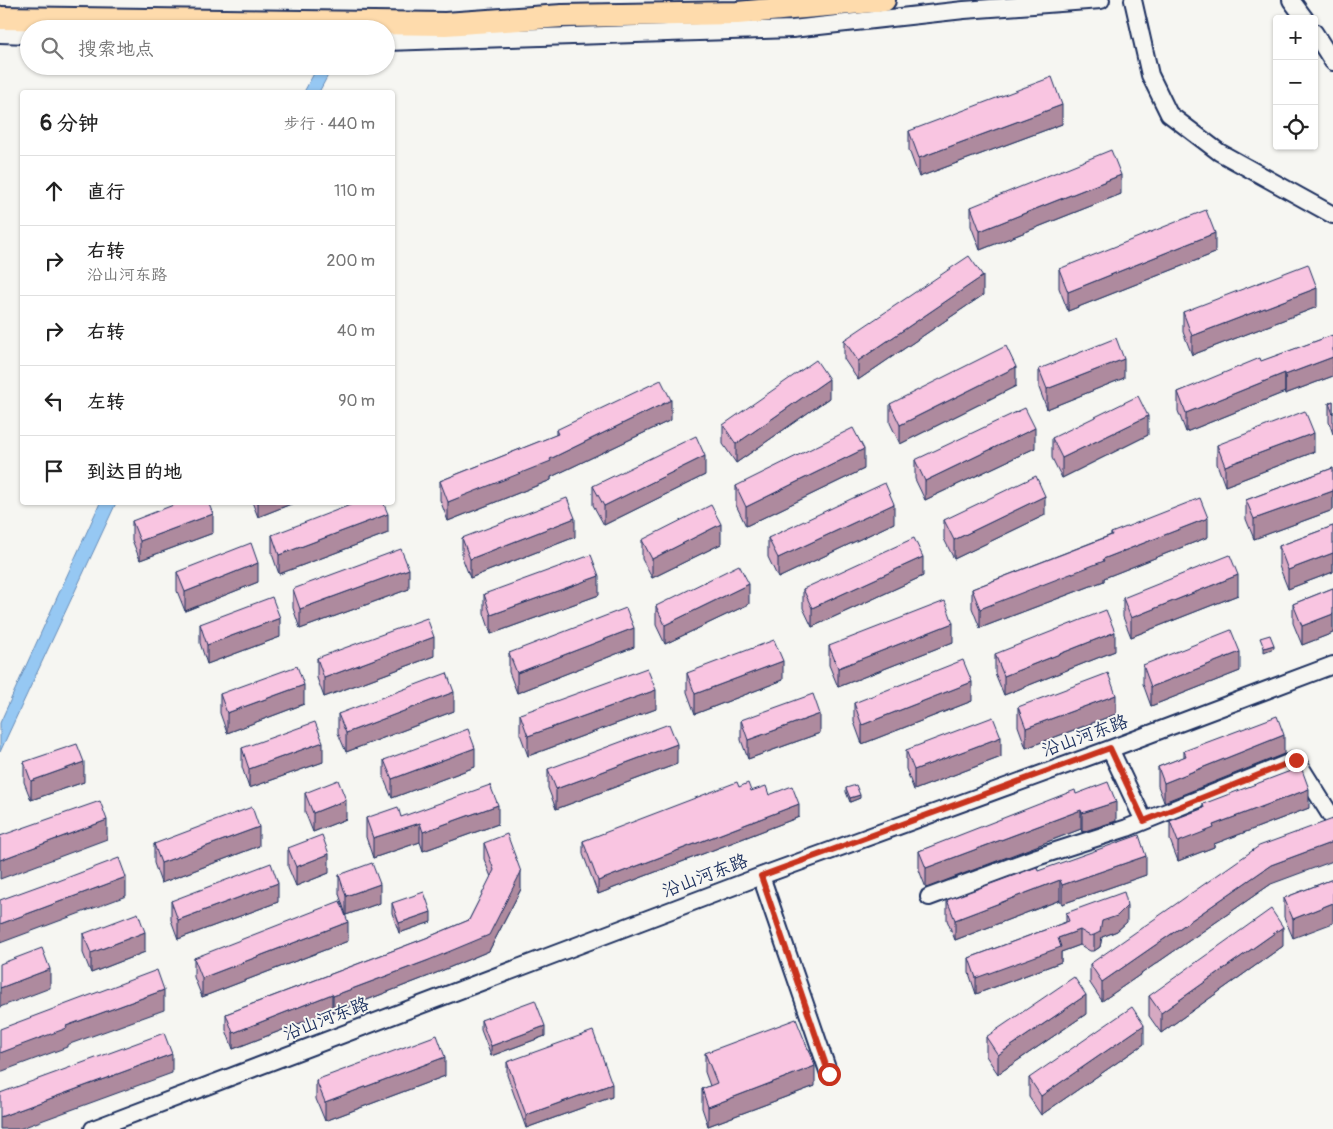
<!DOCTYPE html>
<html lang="zh">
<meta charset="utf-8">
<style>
:root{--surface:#fff;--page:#f6f6f6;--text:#222;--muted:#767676;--line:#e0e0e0}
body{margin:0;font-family:Pangolin,"LXGW WenKai TC",sans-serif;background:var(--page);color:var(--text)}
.controls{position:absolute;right:15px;top:15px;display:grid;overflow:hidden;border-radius:5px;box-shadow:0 1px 4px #0004}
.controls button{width:45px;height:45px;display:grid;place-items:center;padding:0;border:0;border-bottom:1px solid var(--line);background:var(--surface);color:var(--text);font:25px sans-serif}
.stop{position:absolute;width:15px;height:15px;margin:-11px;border:4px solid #c8321e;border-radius:50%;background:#fff}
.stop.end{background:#c8321e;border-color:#fff;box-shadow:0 1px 5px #0008}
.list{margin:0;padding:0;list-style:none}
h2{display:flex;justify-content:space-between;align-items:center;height:65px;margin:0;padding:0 20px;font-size:21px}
h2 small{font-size:16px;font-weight:400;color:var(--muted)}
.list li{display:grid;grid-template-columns:32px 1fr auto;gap:15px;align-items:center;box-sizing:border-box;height:70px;padding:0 20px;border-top:1px solid var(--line)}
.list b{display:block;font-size:19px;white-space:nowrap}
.list p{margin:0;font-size:16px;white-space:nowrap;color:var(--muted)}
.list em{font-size:16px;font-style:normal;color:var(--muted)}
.icon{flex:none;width:28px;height:28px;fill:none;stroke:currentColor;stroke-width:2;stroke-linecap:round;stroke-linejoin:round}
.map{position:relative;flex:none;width:1333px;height:1129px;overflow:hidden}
.search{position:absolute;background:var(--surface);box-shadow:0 1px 4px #0004;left:20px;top:20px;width:375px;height:55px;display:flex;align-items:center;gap:12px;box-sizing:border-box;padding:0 18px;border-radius:28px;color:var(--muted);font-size:19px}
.panel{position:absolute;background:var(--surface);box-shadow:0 1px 4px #0004;left:20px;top:90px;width:375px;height:415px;border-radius:5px}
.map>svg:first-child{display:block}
.water{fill:#96c8f3;stroke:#658bb7}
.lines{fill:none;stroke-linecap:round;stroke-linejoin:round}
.minor-casing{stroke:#1b2f5e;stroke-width:20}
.highway-casing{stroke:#1b2f5e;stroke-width:26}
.minor{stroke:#f6f6f2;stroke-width:16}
.highway{stroke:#fedbac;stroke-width:22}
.wall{fill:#d6a9c2;stroke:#1b2f5e}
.shaded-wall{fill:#ae8a9e;stroke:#1b2f5e}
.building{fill:#f9c5e1;stroke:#1b2f5e}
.route{stroke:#c8321e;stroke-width:6}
.labels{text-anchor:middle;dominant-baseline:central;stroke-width:4;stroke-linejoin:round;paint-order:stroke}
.street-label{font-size:18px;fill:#1b2f5e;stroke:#f6f6f2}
</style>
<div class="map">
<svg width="1333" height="1129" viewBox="0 0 1333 1129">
<rect width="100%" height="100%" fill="#f6f6f2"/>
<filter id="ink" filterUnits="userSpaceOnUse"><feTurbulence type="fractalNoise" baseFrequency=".02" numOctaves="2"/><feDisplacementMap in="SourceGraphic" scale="10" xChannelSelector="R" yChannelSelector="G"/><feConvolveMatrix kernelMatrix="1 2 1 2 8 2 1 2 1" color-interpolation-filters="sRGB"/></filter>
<g filter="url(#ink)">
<!-- water -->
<path class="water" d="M318,66H333L319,92H304Z
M100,503H116L0,752V723Z"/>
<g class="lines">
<defs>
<path id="minor" d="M1133,0L1150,75L1169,114L1219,152L1333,215
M1291,0L1305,19
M1314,32L1333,62
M0,34L29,35
M386,42L792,29L964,10L1101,0
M1110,749L1144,821
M761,876L829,1074
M929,897L1037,857L1127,828L1296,760L1333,819
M93,1129L761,876L1110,749L1333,665"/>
<path id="highway" d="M0,18L445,24L562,16L737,13L884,0"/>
</defs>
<!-- minor casing -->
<use href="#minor" class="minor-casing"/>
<!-- highway casing -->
<use href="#highway" class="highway-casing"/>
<!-- minor -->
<use href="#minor" class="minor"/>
<!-- highway -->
<use href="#highway" class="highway"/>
</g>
<!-- wall -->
<path class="wall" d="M1062,124L919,177L909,150V131Z
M1121,194L980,250L971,226V207Z
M1215,253L1068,311L1059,288V269Z
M983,295L858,380L844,359V340Z
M1317,307L1192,355L1183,332V312Z
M1333,335V376L1285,394V392L1186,432L1178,411V392Z
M1039,369L1124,378L1047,409L1039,388Z
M1016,386L900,444L890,423V404Z
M829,398L736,463L723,444V425Z
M1333,401V434L1329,422V403Z
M671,420L551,477V480L448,521L440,500V481L556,435V430Z
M1148,435L1062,478L1052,458V438Z
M1217,445L1314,452L1225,486L1217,464Z
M1035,448L925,500L915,479V460Z
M1333,468V510L1254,539L1246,519V500Z
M864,469L746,526L736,505V486Z
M705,475L604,525L593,505V486Z
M252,502H296L258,517Z
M1045,515L954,559L944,539V520Z
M132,521L213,533L140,560L132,540Z
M894,523L778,578L768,557V538Z
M1333,526V572L1288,589L1279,566V546Z
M388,533L279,574L272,554V535Z
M1111,533L1208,537L1104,578V581L980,628L972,608V589L1111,535Z
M575,537L470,578L462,557V538Z
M642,540L721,544L652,578L642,559Z
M177,572L258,582L185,611L177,591Z
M923,576L812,627L803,608V589Z
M1333,588V633L1302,645L1293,623V604Z
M293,589H409L300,629L293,608Z
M484,594L599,595L491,634L484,613Z
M1238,595L1131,637L1123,617V598Z
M749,604L665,644L656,625V606Z
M200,624L280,637L207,664L200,643Z
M953,642L838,687L829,665V646Z
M634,647L517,693L509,672V653Z
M1115,651L1004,695L995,673V654Z
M434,656L324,697L317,678V658Z
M1143,665L1240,671L1151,706L1143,684Z
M687,673L783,680L695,714L687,692Z
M220,694L304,704L227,733L220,713Z
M972,701L862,744L854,722V703Z
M1018,707L1116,714L1026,748L1018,726Z
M656,709L528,756L520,734V714Z
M454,711L346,752L338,733V714Z
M741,720L820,733L748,759L741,740Z
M242,748L323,762L249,788L242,767Z
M906,750L1001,757L914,790L906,769Z
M1184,751L1284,754L1164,802L1158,786V767L1184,757Z
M384,760L475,767L392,798L384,779Z
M24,762L84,782L31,800L24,782Z
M677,764L556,809L548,788V769Z
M739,787L751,791L769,795L799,817L598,894L583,854V841Z
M846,788L860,798L850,802L846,792Z
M305,793L346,819L313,832L305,812Z
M1076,794L1116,821L1082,832L1081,829L926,888L919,870V851Z
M1203,804L1309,808L1214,844V847L1178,861L1170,840V821L1203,808Z
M401,817L498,824L423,851L420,842L373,858L366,837V818Z
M484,843L521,889L489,951L429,976L333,1013L332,1011L233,1049L226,1030V1014L426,938L469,920L491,877L484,859Z
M154,844L259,846L161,883L154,863Z
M288,848L329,873L296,886L288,867Z
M1038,871L1146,875L1062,904L1060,900L955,940L947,920V900Z
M339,875L380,903L346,915L339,894Z
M1333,879L1293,938L1284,917V898Z
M1271,884L1102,1001L1090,983V964Z
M171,901L278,902L178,939L171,920Z
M392,903L431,922L399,933L392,913Z
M1066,913L1127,922L1117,931L1102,937L1100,947L1094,951H1090L1080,945L1061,952V962L976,994L969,973V958L1066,922Z
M83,934L145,952L91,973L83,953Z
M348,941L202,997L194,977V958Z
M1283,946L1161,1033L1149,1016V996Z
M1086,1014L998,1074L986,1056V1037Z
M481,1020L545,1036L491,1056L481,1030Z
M1144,1044L1041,1115L1029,1097V1078Z
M705,1053L815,1086L708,1126L702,1108V1089L710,1086L705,1072Z
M507,1062L612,1097L526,1128L507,1075Z
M445,1076L325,1121L316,1099V1080Z"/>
<!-- shaded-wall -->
<path class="shaded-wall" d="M1062,105V124L919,177V158Z
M1121,175V194L980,250V231Z
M1215,233V253L1068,311V292Z
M983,276V295L858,380V361Z
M1317,288V307L1192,355V336Z
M1333,357V376L1285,394V375Z
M1124,359V378L1047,409V389Z
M1016,367V386L900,444V425Z
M1285,373V392L1186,432V413Z
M829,379V398L736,463V444Z
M671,400V420L551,477V480L448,521V502L550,459Z
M1148,416V435L1062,478V458Z
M1035,428V448L925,500V481Z
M1314,433V452L1225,486V466Z
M864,449V469L746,526V507Z
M705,456V475L604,525V506Z
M1333,491V510L1254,539V519Z
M1045,496V515L954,559V540Z
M258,502H296L258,517Z
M894,504V523L778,578V558Z
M213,514V533L140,560V541Z
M388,514V533L279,574V555Z
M575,518V537L470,578V559Z
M1208,518V537L1104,578V581L980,628V609L1103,559Z
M721,524V544L652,578V559Z
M1333,553V572L1288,589V570Z
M923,557V576L812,627V608Z
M258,563V582L185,611V592Z
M409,569V589L300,629V609Z
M1238,575V595L1131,637V618Z
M599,576V595L491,634V615Z
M749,584V604L665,644V625Z
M1333,614V633L1302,645V626Z
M280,618V637L207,664V645Z
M953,623V642L838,687V668Z
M634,628V647L517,693V673Z
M1115,632V651L1004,695V676Z
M434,637V656L324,697V678Z
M1274,645V648L1264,652V648Z
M1240,652V671L1151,706V687Z
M783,661V680L695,714V694Z
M972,682V701L862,744V725Z
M304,685V704L227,733V713Z
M656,690V709L528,756V736Z
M454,692V711L346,752V733Z
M1116,695V714L1026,748V728Z
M820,714V733L748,759V740Z
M1284,735V754L1164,802V783Z
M1001,737V757L914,790V770Z
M323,742V762L249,788V769Z
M677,744V764L556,809V789Z
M475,748V767L392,798V779Z
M84,762V782L31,800V781Z
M1309,789V808L1214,844V847L1178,861V842L1213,825Z
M860,795V798L850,802V798Z
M346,800V819L313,832V813Z
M1116,802V821L1082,832V813Z
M799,804V817L598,894V881Z
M498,805V824L423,851V832Z
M1081,810V829L926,888V868Z
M107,820V839L0,879V860Z
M420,823V842L373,858V838Z
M259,827V846L161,883V863Z
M1333,842V861L1271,884L1102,1001V982L1271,865Z
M329,854V873L296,886V867Z
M1146,856V875L1062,904V885Z
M521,872V889L489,951L429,976L333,1013V996L429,960Z
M126,877V896L0,943V924Z
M1060,880V900L955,940V920Z
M278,883V902L178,939V920Z
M380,884V903L346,915V896Z
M1333,903V923L1293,938V919Z
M1127,906V922L1117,931L1102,937L1100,947L1094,951V935L1102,921Z
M431,912V922L399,933V923Z
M348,922V941L202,997V978Z
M1283,927V946L1161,1033V1013Z
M1080,930V945L1061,952V962L976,994V978L1058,938Z
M145,932V952L91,973V953Z
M50,969V988L0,1007V988Z
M164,990V1010L67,1045V1047L0,1072V1053L66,1026Z
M332,994V1011L233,1049V1033Z
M1086,995V1014L998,1074V1055Z
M1144,1025V1044L1041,1115V1096Z
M545,1026V1036L491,1056V1046Z
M172,1054V1073L19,1129H0V1117Z
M445,1057V1076L325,1121V1102Z
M815,1066V1086L708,1126V1107Z
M612,1084V1097L526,1128V1115Z"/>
<!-- building -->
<path class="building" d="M1052,77L1062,105L919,158L909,131Z
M1111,150L1121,175L980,231L971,207Z
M1206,210L1215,233L1068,292L1059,269Z
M969,256L983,276L858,361L844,340Z
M1308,264L1317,288L1192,336L1183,312Z
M1333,335V357L1285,375V373L1186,413L1178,392L1260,358L1261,361Z
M1116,338L1124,359L1047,389L1039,369Z
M1006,346L1016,367L900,425L890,404Z
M816,360L829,379L736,444L723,425Z
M661,380L671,400L550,459L551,461L448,502L440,481L558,434L556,430Z
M1138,396L1148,416L1062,458L1052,438Z
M1333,401V414L1329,403Z
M1025,408L1035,428L925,481L915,460Z
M1305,411L1314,433L1225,466L1217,445Z
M853,428L864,449L746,507L736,486Z
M696,436L705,456L604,506L593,486Z
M1333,468V491L1254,519L1246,500Z
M1036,476L1045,496L954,540L944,520Z
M885,483L894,504L778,558L768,538Z
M567,498L575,518L470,559L462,538Z
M1200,498L1208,518L1103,559L1104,561L980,609L972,589L1112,535L1111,533Z
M181,502H208L213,514L140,541L132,521Z
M358,502H383L388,514L279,555L272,535Z
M711,505L721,524L652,559L642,540Z
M1333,526V553L1288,570L1279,546Z
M914,538L923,557L812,608L803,589Z
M251,543L258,563L185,592L177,572Z
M401,549L409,569L300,609L293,589Z
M591,555L599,576L491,615L484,594Z
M1230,555L1238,575L1131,618L1123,598Z
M739,565L749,584L665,625L656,606Z
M1333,588V614L1302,626L1293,604Z
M272,597L280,618L207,645L200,624Z
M945,601L953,623L838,668L829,646Z
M626,608L634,628L517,673L509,653Z
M1106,610L1115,632L1004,676L995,654Z
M427,618L434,637L324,678L317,658Z
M1231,630L1240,652L1151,687L1143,665Z
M1270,635L1274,645L1264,648L1260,638Z
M774,640L783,661L695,694L687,673Z
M963,660L972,682L862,725L854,703Z
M297,666L304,685L227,713L220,694Z
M647,668L656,690L528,736L520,714Z
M447,673L454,692L346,733L338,714Z
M1108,673L1116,695L1026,728L1018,707Z
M813,694L820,714L748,740L741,720Z
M1277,716L1284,735L1164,783L1158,767L1186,756L1184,751Z
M993,717L1001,737L914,770L906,750Z
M315,722L323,742L249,769L242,748Z
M669,724L677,744L556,789L548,769Z
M468,729L475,748L392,779L384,760Z
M77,744L84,762L31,781L24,762Z
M1301,767L1309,789L1213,825L1214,828L1178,842L1170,821L1204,808L1203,804Z
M338,780L346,800L313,813L305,793Z
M737,782L739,787L748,783L751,791L766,786L769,795L792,786L799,804L598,881L583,841Z
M1108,782L1116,802L1082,813L1081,810L926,868L919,851L1075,790L1076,794Z
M490,785L498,805L423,832L420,823L373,838L366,818L398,807L401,817Z
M856,785L860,795L850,798L846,788Z
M100,801L107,820L0,860V836Z
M252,807L259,827L161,863L154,844Z
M1333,819V842L1271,865L1102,982L1090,964L1259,846Z
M507,834L521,872L489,935L429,960L333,996L332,994L233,1033L226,1014L426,938L469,920L494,870L484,843Z
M322,835L329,854L296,867L288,848Z
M1139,835L1146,856L1062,885L1060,880L955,920L947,900L1037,867L1038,871Z
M119,858L126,877L0,924V900L55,880L56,882Z
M271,863L278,883L178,920L171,901Z
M372,863L380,884L346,896L339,875Z
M1333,879V903L1293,919L1284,898Z
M424,892L431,912L399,923L392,903Z
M1124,892L1126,899L1127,906L1117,916L1102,921L1100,932L1094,935L1090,936L1080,930L1058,938L1061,947L976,978L969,958L1069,921L1066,913Z
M340,901L348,922L202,978L194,958Z
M1271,909L1283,927L1161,1013L1149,996Z
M138,913L145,932L91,953L83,934Z
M42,948L50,969L0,988V964Z
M157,970L164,990L66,1026L67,1028L0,1053V1029Z
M1074,977L1086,995L998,1055L986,1037Z
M535,1000L545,1026L491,1046L481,1020Z
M1132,1007L1144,1025L1041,1096L1029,1078Z
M796,1019L808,1049H809L815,1066L708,1107L702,1089L717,1083L705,1053Z
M593,1031L612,1084L526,1115L507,1062Z
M164,1033L172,1054L0,1117V1093Z
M437,1035L445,1057L325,1102L316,1080Z"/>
</g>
<g class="lines" filter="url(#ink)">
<!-- route -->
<path class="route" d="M829,1074L761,876L1110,748L1144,821L1296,760"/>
</g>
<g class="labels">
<!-- street labels -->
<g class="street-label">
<text transform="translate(1085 736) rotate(-20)">沿山河东路</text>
<text transform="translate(705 876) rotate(-21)">沿山河东路</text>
<text transform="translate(326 1019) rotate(-21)">沿山河东路</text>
</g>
</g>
</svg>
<div class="controls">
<button>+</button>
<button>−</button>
<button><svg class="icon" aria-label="locate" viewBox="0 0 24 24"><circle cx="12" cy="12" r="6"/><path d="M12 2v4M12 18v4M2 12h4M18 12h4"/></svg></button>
</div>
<div class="stop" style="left:829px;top:1074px"></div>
<div class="stop end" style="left:1296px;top:760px"></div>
<div class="search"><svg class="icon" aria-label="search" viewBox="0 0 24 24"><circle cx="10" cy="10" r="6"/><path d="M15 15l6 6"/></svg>搜索地点</div>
<section class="panel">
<h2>6 分钟<small>步行 · 440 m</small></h2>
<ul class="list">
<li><svg class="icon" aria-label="ahead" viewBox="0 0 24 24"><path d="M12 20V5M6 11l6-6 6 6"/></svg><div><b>直行</b></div><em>110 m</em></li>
<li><svg class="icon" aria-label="right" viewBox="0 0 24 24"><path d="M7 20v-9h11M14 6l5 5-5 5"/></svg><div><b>右转</b><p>沿山河东路</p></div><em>200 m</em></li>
<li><svg class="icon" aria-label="right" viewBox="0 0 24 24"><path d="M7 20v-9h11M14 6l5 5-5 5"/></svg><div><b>右转</b></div><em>40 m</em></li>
<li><svg class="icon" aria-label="left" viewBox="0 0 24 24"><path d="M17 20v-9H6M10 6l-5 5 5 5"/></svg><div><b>左转</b></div><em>90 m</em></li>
<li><svg class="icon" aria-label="arrive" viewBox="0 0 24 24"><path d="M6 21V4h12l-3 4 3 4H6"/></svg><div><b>到达目的地</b></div></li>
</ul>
</section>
</div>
